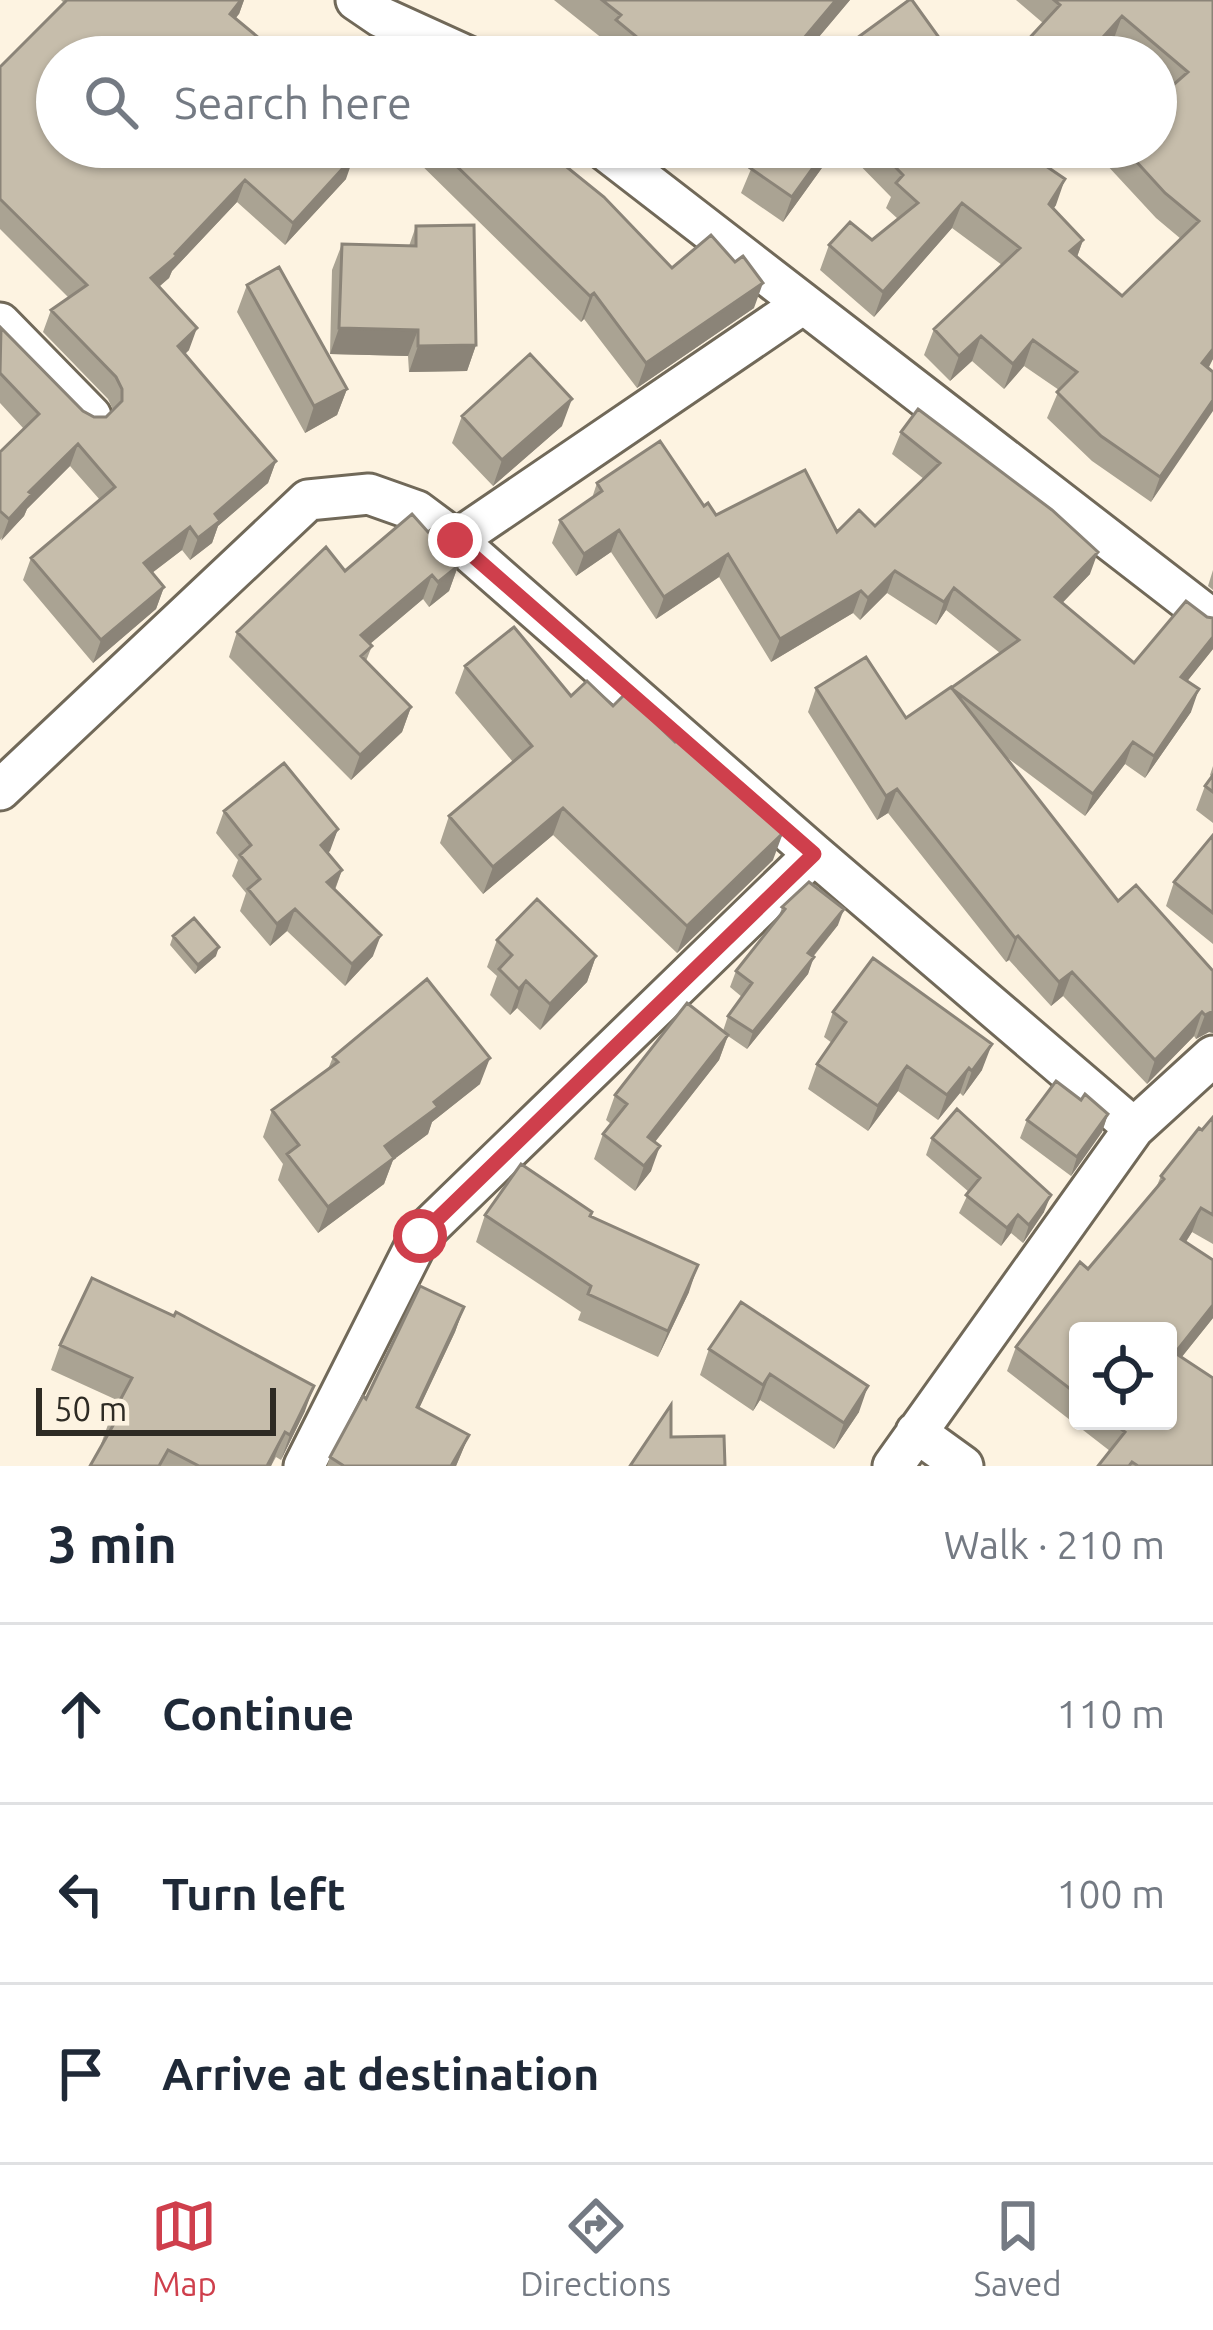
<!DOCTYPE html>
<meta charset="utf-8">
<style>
:root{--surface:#fff;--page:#f6f6f7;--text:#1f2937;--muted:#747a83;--line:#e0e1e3;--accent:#cf3f4c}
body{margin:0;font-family:Ubuntu,sans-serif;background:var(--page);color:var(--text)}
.controls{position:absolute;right:36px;bottom:36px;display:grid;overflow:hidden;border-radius:12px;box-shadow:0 3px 9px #0004}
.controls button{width:108px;height:108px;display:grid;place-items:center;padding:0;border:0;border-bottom:3px solid var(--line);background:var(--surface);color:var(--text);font:60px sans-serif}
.scale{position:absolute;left:36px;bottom:30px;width:240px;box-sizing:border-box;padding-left:12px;border:6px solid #2e2b24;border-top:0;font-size:33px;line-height:42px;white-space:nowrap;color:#2e2b24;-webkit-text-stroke:9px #fdf3e1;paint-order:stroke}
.stop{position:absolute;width:36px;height:36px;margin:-27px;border:9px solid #cf3f4c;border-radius:50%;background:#fff}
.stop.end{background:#cf3f4c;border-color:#fff;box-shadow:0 3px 12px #0008}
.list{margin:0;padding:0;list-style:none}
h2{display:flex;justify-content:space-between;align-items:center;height:156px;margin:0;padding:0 48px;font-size:51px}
h2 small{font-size:39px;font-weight:400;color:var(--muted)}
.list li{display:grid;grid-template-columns:78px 1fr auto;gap:36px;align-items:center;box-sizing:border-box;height:180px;padding:0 48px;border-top:3px solid var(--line)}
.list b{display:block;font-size:45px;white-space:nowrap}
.list em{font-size:39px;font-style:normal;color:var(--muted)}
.icon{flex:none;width:66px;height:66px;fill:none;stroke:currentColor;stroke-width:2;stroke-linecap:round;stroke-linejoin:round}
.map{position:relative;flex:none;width:1213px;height:1466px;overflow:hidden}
.search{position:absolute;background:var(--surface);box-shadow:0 3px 9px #0004;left:36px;right:36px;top:36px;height:132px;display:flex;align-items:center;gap:30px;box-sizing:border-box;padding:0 42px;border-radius:66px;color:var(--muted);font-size:45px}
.sheet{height:696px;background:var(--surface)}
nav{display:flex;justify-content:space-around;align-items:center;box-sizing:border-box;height:168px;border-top:3px solid var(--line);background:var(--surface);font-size:33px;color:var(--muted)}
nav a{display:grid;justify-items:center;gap:6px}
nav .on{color:var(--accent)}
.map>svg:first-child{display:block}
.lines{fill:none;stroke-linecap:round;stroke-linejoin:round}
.minor-casing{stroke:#716959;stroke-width:45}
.minor{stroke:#fff;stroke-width:39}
.wall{fill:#aaa393;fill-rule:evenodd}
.shaded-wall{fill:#8b8478}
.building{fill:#c6bdab;stroke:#8b8478;stroke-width:3}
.route{stroke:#cf3f4c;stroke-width:15}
</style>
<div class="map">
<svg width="1213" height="1466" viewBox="0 0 1213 1466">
<rect width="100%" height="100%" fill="#fdf3e1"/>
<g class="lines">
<defs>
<path id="minor" d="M356,0L381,17L469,57
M601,147L1213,620
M0,323L91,416
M456,540L803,304
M0,790L308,500L369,494L417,511L456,540L814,854L1134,1128
M916,1432L963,1466
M304,1466L420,1236L814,854
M893,1466L1134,1128L1213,1056"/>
</defs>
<!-- minor casing -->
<use href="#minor" class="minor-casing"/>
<!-- minor -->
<use href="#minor" class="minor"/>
</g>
<!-- wall -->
<path class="wall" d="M61,0H244L239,14L57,57L346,179L285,245L237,202L172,271L169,278L159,287L189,350L185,354L276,461L268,483L218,526L212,543L190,560L182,550L152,573L164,587L156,609L93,663L23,580L31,558L100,500L70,466L27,509L24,516L0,540V452L24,429L0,403V330L83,411L94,417H106L113,410L108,399L43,332L51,310L69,298L0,229V67L64,3Z
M554,0H850L802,57H615L606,49L608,43Z
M1016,0H1213V359L1210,362L1151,502L1092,461L1047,418L1059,390L1024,366L1004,389L972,361L950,381L924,355L934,329L1002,265L952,228L874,317L820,270L829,245L872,240L898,219L886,208L891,197L842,147H1019L1056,205L1053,209L1083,240L1077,257L1122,296L1181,239L1156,218L1105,163L1111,147H1156L1169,89L1156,77V57H1132L1113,41L1099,57H1019L1024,44L1043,23Z
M400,147H504L672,268L754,308L637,388L584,319L581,322L407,151Z
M733,147H837L783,222L741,193L754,162Z
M416,226L476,345L467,371L409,372L408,356L330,354L332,270L342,244L409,246Z
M247,285L347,389L337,415L305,433L237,312Z
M462,416L562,426L493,486L452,443Z
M901,432L1090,574L1062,603L1134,663L1213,649L1187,681L1191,712L1145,778L1125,764L1085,816L1005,756L1118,901L1213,971V1033L1209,1032L1196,1039L1194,1036L1147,1084L1063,996L1051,1006L1009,960L1006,962L888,813L877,820L808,712L816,688L906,718L1000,653L946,610L936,625L887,593L860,620L853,613L771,662L719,577L656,619L611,552L576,576L552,543L560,520L592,498L597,483L704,506L716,515L837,532L875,526L924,479L892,454Z
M428,532L458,566L449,591L429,607L423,599L370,644L372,646L366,661L411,707L402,732L351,780L229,657L237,632L345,571Z
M1213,570V590L1208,586Z
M465,666L571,696L773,860L677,953L553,835L483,894L440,843L449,816L513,762L455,693Z
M1213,766V823L1196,810L1205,786L1212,777L1210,775Z
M224,811L338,829L328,853L342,870L335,890L373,956L345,986L287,931L270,946L240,911L246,893L232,876L238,860L216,833Z
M1213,835V944L1166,906L1174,882Z
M782,907L838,925L813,957L808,974L747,1049L728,1036L719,1060L655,1142L651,1171L635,1191L594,1159L603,1134L611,1124L606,1120L615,1095L723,1031L728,1016L742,997L730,987L736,971L779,917Z
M173,936L216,956L195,974L170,945Z
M497,940L596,956L587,982L540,1030L517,1008L510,1015L490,995L497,976L487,967Z
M833,1012L982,1070L963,1096L960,1093L938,1120L898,1091L868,1131L808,1089L817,1064L832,1043L824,1037Z
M333,1057L480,1084L432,1122L428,1134L393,1160L384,1184L318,1233L278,1180L283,1164L263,1137L272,1110L328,1069Z
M1081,1100L1108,1114L1102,1132L1071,1176L1020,1138L1027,1120Z
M1213,1117V1244L1192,1232L1186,1242L1213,1260V1318L1181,1358L1213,1466H1098L1110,1451L1007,1371L1016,1347L1088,1269L1156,1188L1161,1176ZM1078,1331L1168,1421H1078Z
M932,1138L1044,1212L1023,1243L1011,1233L1001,1246L959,1213L969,1192L926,1155Z
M592,1212L591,1216L689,1292L658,1357L578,1320L581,1312L476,1242L485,1215Z
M464,1307L455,1332L419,1408L469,1435L456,1466H327L330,1457L366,1399Z
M60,1345L305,1411L281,1460L276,1457L271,1466H90L102,1445L101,1444L110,1419L119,1401L51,1370Z
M709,1349L859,1412L834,1449L760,1400L753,1411L700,1375Z"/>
<!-- shaded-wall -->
<path class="shaded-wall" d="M241,0H244L239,14L222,36L230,14Z
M836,0H850L802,57H788Z
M1122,16L1113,41L1099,57H1085Z
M828,147H837L783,222L792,197Z
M354,156L346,179L285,245L293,223Z
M1065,179L1056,205L1039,229L1049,204Z
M245,180L237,202L172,271L169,278L143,300L151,278Z
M962,203L952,228L874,317L883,292Z
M1083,240L1074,265L1070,251Z
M763,283L754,308L637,388L646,363Z
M594,293L584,319L581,322L590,296Z
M197,328L189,350L170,368L178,346Z
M339,328L418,330L408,356L330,354Z
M981,336L972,361L950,381L959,356Z
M1033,340L1024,366L1004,389L1013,364Z
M1213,343V359L1207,371L1202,363Z
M476,345L467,371L409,372L418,346Z
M347,389L337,415L305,433L314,406Z
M572,399L562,426L493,486L502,460Z
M1213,400V411L1151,502L1160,477Z
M78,444L70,466L27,509L24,516L1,541L9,519L29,492Z
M276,461L268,483L218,526L212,543L190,560L198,538L215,514Z
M190,527L182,550L136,585L144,563Z
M619,530L611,552L576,576L584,554Z
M456,550L448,574L458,566L449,591L429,607L449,556Z
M1098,552L1090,574L1047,619L1055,597Z
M728,554L719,577L656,619L664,597Z
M895,571L887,593L860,620L868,598Z
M432,575L423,599L352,659L361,635Z
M164,587L156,609L93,663L101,640Z
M954,588L946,610L936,625L944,602Z
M861,591L853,613L771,662L780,639Z
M1213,637V649L1173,699L1181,677Z
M1199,689L1191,712L1145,778L1154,756Z
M411,707L402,732L351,780L360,755Z
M1133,742L1125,764L1085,816L1093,794Z
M897,789L888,813L877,820L886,796Z
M563,808L553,835L483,894L493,867Z
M338,829L330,851L313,867L321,845Z
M783,833L773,860L677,953L687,926Z
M342,870L334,891L327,882Z
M295,909L287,931L270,946L277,924Z
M844,909L838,925L802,970L808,953Z
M381,935L373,956L345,986L352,964Z
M1018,936L1009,960L1006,962L1015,938Z
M219,947L216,956L195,974L198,965Z
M596,956L587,982L540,1030L550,1004Z
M814,957L808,974L747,1049L753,1032Z
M1072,972L1063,996L1051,1006L1059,982Z
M526,981L517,1008L510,1015L519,989Z
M1213,1011V1033L1209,1032L1196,1039L1205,1015Z
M1202,1012L1194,1036L1147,1084L1155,1060Z
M728,1035L719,1060L639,1162L648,1137Z
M992,1044L982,1070L963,1096L972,1071Z
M490,1058L480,1084L432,1122L428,1134L393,1160L384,1184L318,1233L328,1207L385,1146L434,1102Z
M907,1066L898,1091L868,1131L878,1106Z
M969,1068L960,1093L938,1120L947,1095Z
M1108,1114L1102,1132L1071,1176L1077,1157Z
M660,1146L651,1171L635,1191L644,1166Z
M1051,1195L1044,1212L1023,1243L1029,1225Z
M1201,1208L1192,1232L1172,1263L1181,1239Z
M1018,1215L1011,1233L1001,1246L1007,1228Z
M698,1265L689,1292L658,1357L668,1331Z
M1213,1305V1318L1168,1374L1175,1353Z
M464,1307L455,1332L408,1432L417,1407Z
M770,1374L760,1400L753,1411L763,1385Z
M314,1386L305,1411L281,1460L290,1435Z
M868,1386L859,1412L834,1449L844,1423Z
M285,1432L271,1466H267Z
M469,1435L456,1466H451Z"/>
<!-- building -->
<path class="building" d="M67,0H241L230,14L282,57H57V147H344L354,156L293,223L245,180L175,254L177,256L151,278L197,328L178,346L276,461L215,514L220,521L198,538L190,527L144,563L164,587L101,640L31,558L115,487L78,444L29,492L32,494L9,519L0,511V452L39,414L0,373L1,328L83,411L94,417H106L122,401V389L116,377L51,310L87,285L0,199V67Z
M602,0H836L788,57H661L616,20L621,15Z
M909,0H912L953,57H831Z
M1054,0H1213V349L1202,363L1213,372V400L1160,477L1101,436L1057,392L1077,372L1033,340L1013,364L981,336L959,356L934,329L1020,248L962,203L883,292L829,245L850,222L872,240L918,203L896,183L903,175L876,147H1018L1065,179L1049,204L1083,240L1070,251L1122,296L1199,221L1165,193L1123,147H1156V100L1188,72L1122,16L1085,57H1039L1024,44L1060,5Z
M418,48L432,57H412Z
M437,147H542L604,197L672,268L711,235L735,262L743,256L763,283L646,363L594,293L590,296Z
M765,147H828L792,197L750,168Z
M474,225L476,345L418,346V330L339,328L342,244L416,246V226Z
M279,267L347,389L314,406L247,285Z
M530,354L572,399L502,460L462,416Z
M918,409L1052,510L1098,552L1055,597L1134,663L1186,601L1207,617L1213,618V637L1181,677L1199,689L1154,756L1133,742L1093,794L951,688L1019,640L954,588L944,602L895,571L868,598L861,591L780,639L728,554L664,597L619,530L584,554L560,520L602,491L597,483L660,441L704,506L708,503L716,515L805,470L837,532L859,510L875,526L940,463L901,432Z
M412,514L428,532L436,526L456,550L449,556L458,566L438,582L432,575L361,635L372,646L361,656L411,707L360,755L237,632L326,547L345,571Z
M514,627L571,696L587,681L613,706L625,694L675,742L682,735L783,833L687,926L563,808L493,867L449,816L532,746L465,666Z
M866,657L906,718L951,687L1118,901L1136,885L1213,971V1011L1205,1015L1202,1012L1155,1060L1072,972L1059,982L1018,936L1015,938L897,789L886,796L816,688Z
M284,763L338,829L321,845L342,870L327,882L381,935L352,964L295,909L277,924L248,889L260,879L240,855L251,845L224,811Z
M1213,775V792L1205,786Z
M1213,835V913L1174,882Z
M809,882L844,909L808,953L814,957L753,1032L728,1016L752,983L736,971L785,909L782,907Z
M537,899L596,956L550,1004L526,981L519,989L499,969L512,955L497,940Z
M194,918L219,947L198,965L173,936Z
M873,958L992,1044L972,1071L969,1068L947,1095L907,1066L878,1106L817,1064L846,1022L833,1012Z
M427,979L490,1058L434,1102L438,1107L385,1146L394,1158L328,1207L287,1154L299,1145L272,1110L338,1062L333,1057Z
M687,1003L728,1035L648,1137L660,1146L644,1166L603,1134L627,1104L615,1095Z
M1056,1081L1081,1100L1085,1094L1108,1114L1077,1157L1027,1120Z
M957,1109L1051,1195L1029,1225L1018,1215L1007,1228L966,1195L980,1178L932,1138Z
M1213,1117V1215L1201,1208L1181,1239L1213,1260V1305L1175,1353L1213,1378V1466H1138L1132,1462L1129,1466H1098L1125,1432L1111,1421H1168V1331H1078V1395L1016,1347L1080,1262L1088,1269L1164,1179L1161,1176L1199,1128L1202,1130Z
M521,1164L592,1212L590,1216L698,1265L668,1331L588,1294L591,1286L485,1215Z
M92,1278L174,1316L176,1312L314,1386L290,1435L285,1432L267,1466H199L168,1450L159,1466H90L115,1422L110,1419L132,1378L60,1345Z
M420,1286L464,1307L417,1407L469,1435L451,1466H344L330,1457L363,1396L366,1399Z
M741,1302L868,1386L844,1423L770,1374L763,1385L709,1349Z
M671,1405V1437L724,1436L725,1466H630Z"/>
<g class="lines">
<!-- route -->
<path class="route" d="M420,1236L814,854L455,540"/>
</g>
</svg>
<div class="controls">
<button><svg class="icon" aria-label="locate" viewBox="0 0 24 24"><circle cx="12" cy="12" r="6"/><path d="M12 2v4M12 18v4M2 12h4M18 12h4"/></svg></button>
</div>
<div class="scale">50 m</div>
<div class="stop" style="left:420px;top:1236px"></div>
<div class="stop end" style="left:455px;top:540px"></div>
<div class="search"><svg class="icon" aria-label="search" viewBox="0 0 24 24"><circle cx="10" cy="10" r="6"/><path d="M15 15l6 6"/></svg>Search here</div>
</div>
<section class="sheet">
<h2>3 min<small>Walk · 210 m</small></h2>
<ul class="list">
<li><svg class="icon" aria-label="ahead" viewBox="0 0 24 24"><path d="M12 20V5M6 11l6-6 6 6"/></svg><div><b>Continue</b></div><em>110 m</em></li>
<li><svg class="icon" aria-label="left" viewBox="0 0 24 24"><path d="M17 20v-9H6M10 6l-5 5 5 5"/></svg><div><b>Turn left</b></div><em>100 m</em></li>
<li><svg class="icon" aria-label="arrive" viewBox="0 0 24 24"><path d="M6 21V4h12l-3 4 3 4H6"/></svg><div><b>Arrive at destination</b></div></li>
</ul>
</section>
<nav>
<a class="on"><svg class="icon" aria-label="map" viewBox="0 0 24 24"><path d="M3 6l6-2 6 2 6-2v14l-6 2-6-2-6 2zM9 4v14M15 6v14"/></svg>Map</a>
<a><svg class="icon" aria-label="directions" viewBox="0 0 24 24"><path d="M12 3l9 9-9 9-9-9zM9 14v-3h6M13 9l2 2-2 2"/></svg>Directions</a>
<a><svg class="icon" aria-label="saved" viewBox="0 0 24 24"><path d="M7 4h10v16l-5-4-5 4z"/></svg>Saved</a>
</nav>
